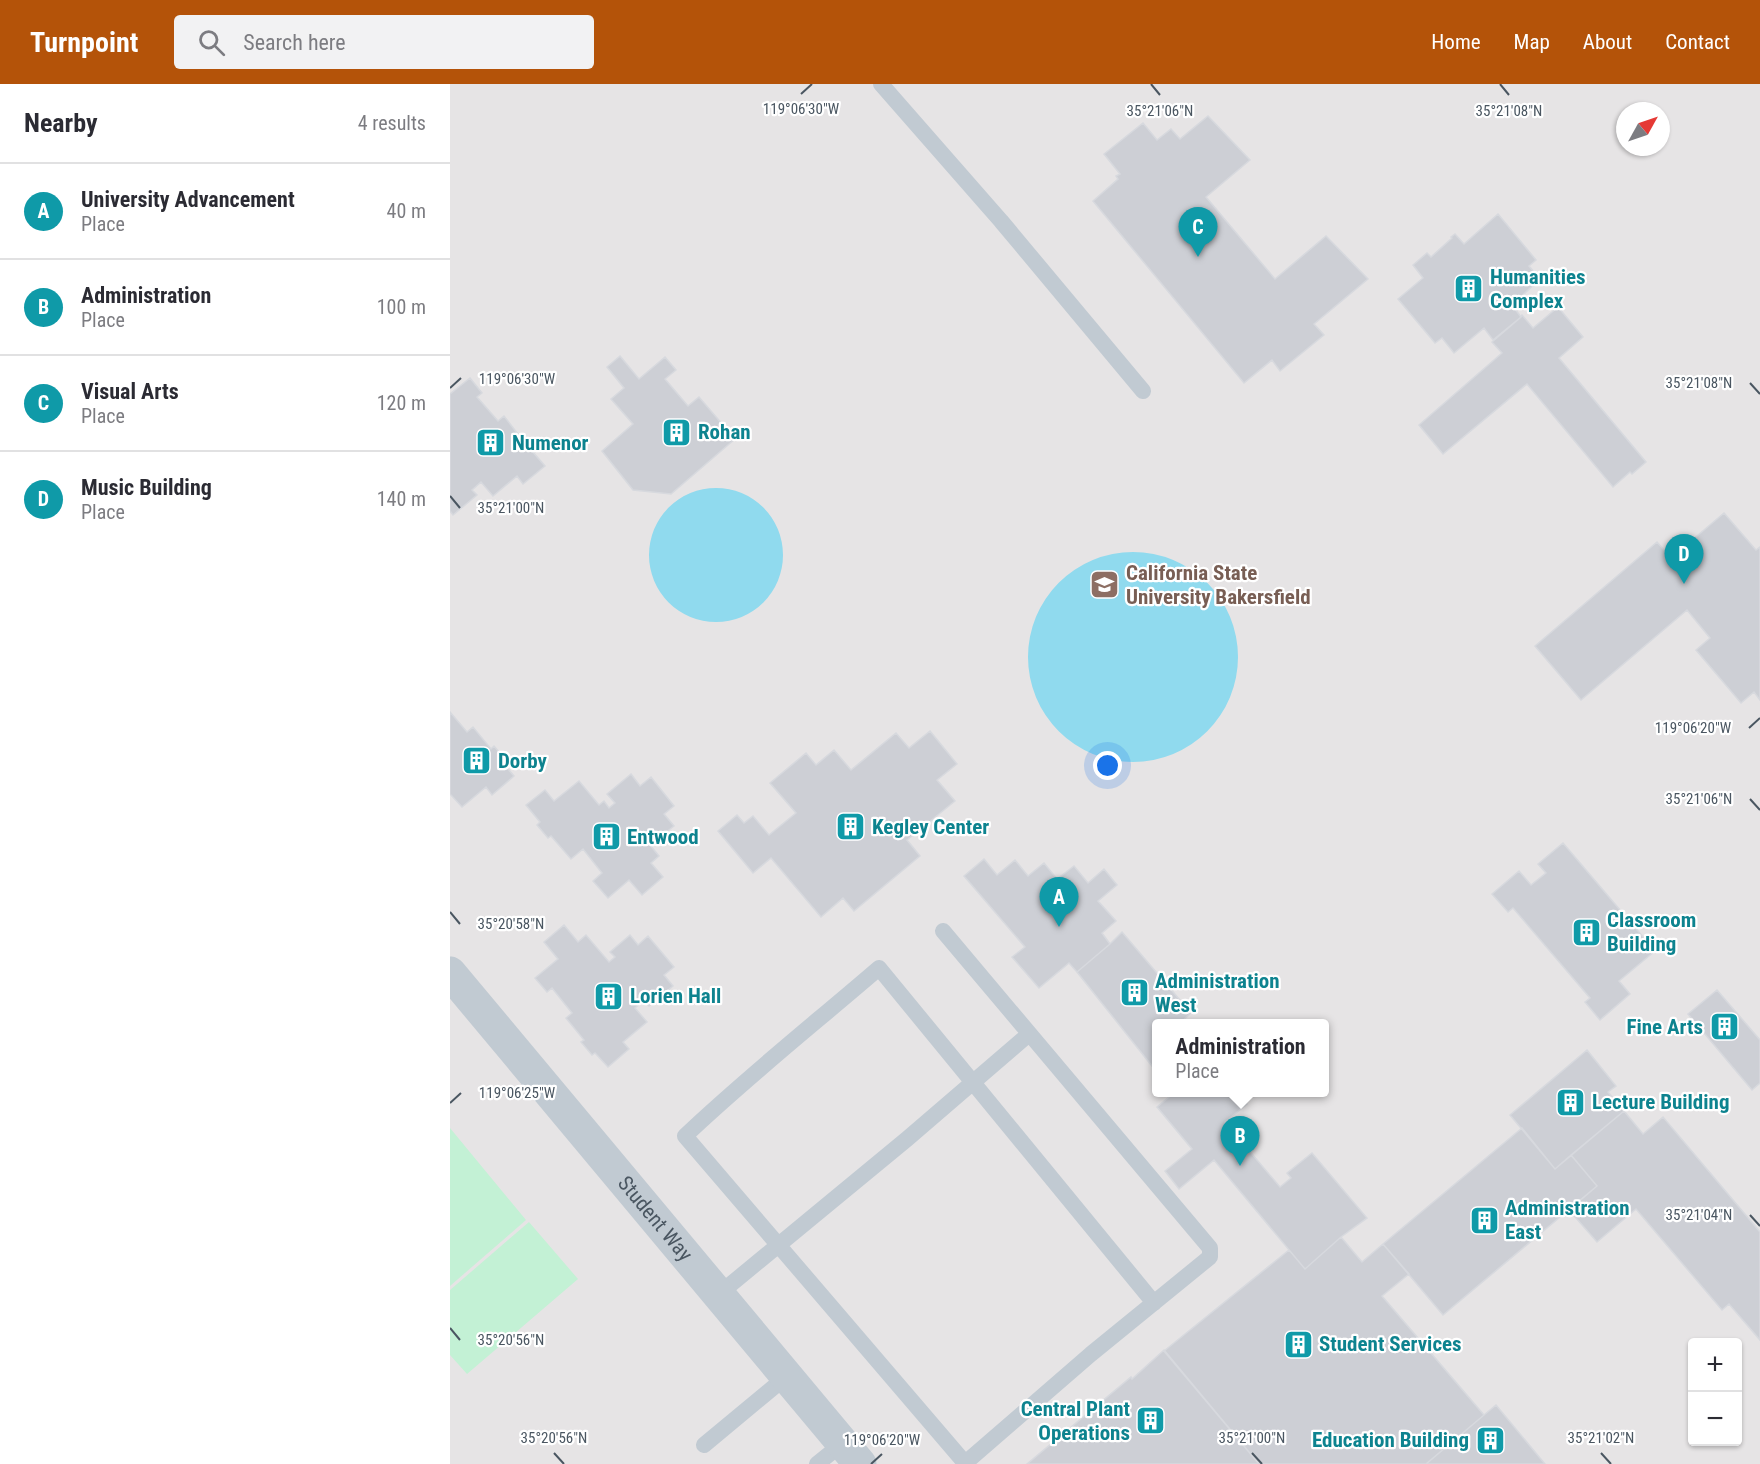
<!DOCTYPE html>
<meta charset="utf-8">
<style>
:root{--surface:#fff;--page:#f2f2f3;--text:#2b2b33;--muted:#7c7c81;--line:#e1e1e2;--accent:#b45309}
body{margin:0;font-family:"Roboto Condensed",sans-serif;background:var(--page);color:var(--text)}
.controls{position:absolute;right:18px;bottom:18px;display:grid;overflow:hidden;border-radius:6px;box-shadow:0 2px 4px #0004}
.controls button{width:54px;height:54px;display:grid;place-items:center;padding:0;border:0;border-bottom:2px solid var(--line);background:var(--surface);color:var(--text);font:30px sans-serif}
.compass{position:absolute;left:1166px;top:18px;width:54px;height:54px;border-radius:50%;background:var(--surface);box-shadow:0 2px 4px #0004;rotate:50deg}
.you{position:absolute;left:658px;top:682px;width:21px;height:21px;margin:-15px;border:4px solid #fff;border-radius:50%;background:#1a73e8;box-shadow:0 0 0 9px #1a73e833}
.badge{display:grid;place-items:center;width:39px;height:39px;border-radius:50%;background:var(--accent);color:#fff;font-size:20px;font-weight:700}
.pin{position:absolute;translate:-50% -50px;filter:drop-shadow(0 2px 3px #0008)}
.pin::after{content:'';position:absolute;top:32px;width:21px;height:18px;background:inherit;clip-path:polygon(0 0,100% 0,50% 100%)}
.popup{position:absolute;left:702px;top:935px;width:177px;height:78px;box-sizing:border-box;display:grid;place-content:center;border-radius:6px;background:var(--surface);filter:drop-shadow(0 2px 4px #0005);font-size:20px;white-space:nowrap;color:var(--muted)}
.popup b{font-size:22px;color:var(--text)}
.popup::after{content:'';position:absolute;left:50%;top:100%;margin-left:-12px;border:12px solid transparent;border-top-color:var(--surface)}
.list{margin:0;padding:0;list-style:none}
h2{display:flex;justify-content:space-between;align-items:center;height:78px;margin:0;padding:0 24px;font-size:26px}
h2 small{font-size:20px;font-weight:400;color:var(--muted)}
.list li{display:grid;grid-template-columns:39px 1fr auto;gap:18px;align-items:center;box-sizing:border-box;height:96px;padding:0 24px;border-top:2px solid var(--line)}
.list b{display:block;font-size:22px;white-space:nowrap}
.list p{margin:0;font-size:20px;white-space:nowrap;color:var(--muted)}
.list em{font-size:20px;font-style:normal;color:var(--muted)}
.icon{flex:none;width:33px;height:33px;fill:none;stroke:currentColor;stroke-width:2;stroke-linecap:round;stroke-linejoin:round}
.map{position:relative;flex:none;width:1310px;height:1380px;overflow:hidden}
header{display:flex;align-items:center;gap:36px;box-sizing:border-box;height:84px;padding:0 30px;background:var(--accent);color:#fff}
header strong{font-size:28px}
nav{display:flex;gap:33px;margin-inline-start:auto;font-size:21px}
.search{width:420px;height:54px;background:var(--page);display:flex;align-items:center;gap:15px;box-sizing:border-box;padding:0 21px;border-radius:6px;color:var(--muted);font-size:22px}
main{display:flex}
aside{flex:1;background:var(--surface)}
.map>svg:first-child{display:block}
.education{fill:#e6e4e5;fill-rule:evenodd}
.green{fill:#c3f1d5}
.water{fill:#90daee}
.building{fill:#cdcfd5;stroke:#d7d9de;stroke-width:1.5}
.lines{fill:none;stroke-linecap:round;stroke-linejoin:round}
.lane{stroke:#c1cad2;stroke-width:16}
.street{stroke:#c1cad2;stroke-width:33}
.ticks{fill:none;stroke:#4a5661;stroke-width:2}
.labels{text-anchor:middle;dominant-baseline:central;stroke-width:4.5;stroke-linejoin:round;paint-order:stroke}
.culture-label{font-size:21px;font-weight:bold;fill:#0d838f;stroke:#fff;text-anchor:start}
.education-label{font-size:21px;font-weight:bold;fill:#785e54;stroke:#fff;text-anchor:start}
.street-label{font-size:21px;fill:#4a5661;stroke:#fff}
.ticks-label{font-size:15px;text-anchor:middle;fill:#4a5661;stroke:#fff;stroke-width:4.5;stroke-linejoin:round;paint-order:stroke}
</style>
<header>
<strong>Turnpoint</strong>
<div class="search"><svg class="icon" aria-label="search" viewBox="0 0 24 24"><circle cx="10" cy="10" r="6"/><path d="M15 15l6 6"/></svg>Search here</div>
<nav><a>Home</a><a>Map</a><a>About</a><a>Contact</a></nav>
</header>
<main>
<aside>
<h2>Nearby<small>4 results</small></h2>
<ul class="list">
<li><span class="badge" style="background:#0f9aa8">A</span><div><b>University Advancement</b><p>Place</p></div><em>40 m</em></li>
<li><span class="badge" style="background:#0f9aa8">B</span><div><b>Administration</b><p>Place</p></div><em>100 m</em></li>
<li><span class="badge" style="background:#0f9aa8">C</span><div><b>Visual Arts</b><p>Place</p></div><em>120 m</em></li>
<li><span class="badge" style="background:#0f9aa8">D</span><div><b>Music Building</b><p>Place</p></div><em>140 m</em></li>
</ul>
</aside>
<div class="map">
<svg width="1310" height="1380" viewBox="0 0 1310 1380">
<rect width="100%" height="100%" fill="#f5f3f3"/>
<!-- education -->
<path class="education" d="M0,0H1310V1380H0ZM1175,27H1211V63H1175ZM706,940H874V1008H706ZM1242,1258H1288V1358H1242Z"/>
<!-- green -->
<path class="green" d="M0,1044L76,1136L0,1202Z
M79,1138L128,1195L17,1290L0,1271V1206Z"/>
<!-- water -->
<path class="water" d="M199 471a67 67 0 1 1 134 0a67 67 0 1 1-134 0Z
M578 573a105 105 0 1 1 210 0a105 105 0 1 1-210 0Z"/>
<!-- building -->
<path class="building" d="M758,32L800,76L756,113L825,195L876,152L918,195L864,240L874,251L830,287L822,276L794,299L643,117L668,95L666,92L670,90L654,70L693,39L707,56L721,45L730,55Z
M1048,130L1086,176L1079,182L1090,195L1062,221L1071,233L1043,256L1034,244L1004,269L992,254L985,259L948,215L973,194L963,181L977,169L981,173L1002,154L1001,153L1005,150L1014,160Z
M1108,223L1133,253L1109,274L1196,378L1182,390L1180,388L1163,403L1077,300L993,370L969,341L1052,269L1042,258L1071,233L1072,231L1083,244Z
M170,272L189,295L215,273L226,286L215,295L238,322L249,313L285,355L221,410L183,406L152,367L183,340L161,315L174,304L157,283Z
M20,294L32,309L27,313L48,337L54,332L71,354L74,351L86,364L82,367L95,382L73,400L67,392L43,412L31,398L22,406L27,411L3,431L0,427V310Z
M1274,429L1306,466L1310,463V616L1304,608L1291,619L1246,566L1260,554L1237,526L1131,616L1085,562L1207,458L1221,474Z
M0,628L17,648L23,643L41,665L44,662L55,675L52,678L64,692L42,711L36,703L12,723L0,710Z
M480,647L507,680L487,696L505,717L457,756L470,772L404,827L393,814L371,833L321,774L303,789L268,747L287,731L294,739L303,732L319,751L346,729L320,699L356,669L366,681L384,666L401,686L446,649L459,664Z
M181,690L190,702L201,693L224,722L214,730L224,742L200,761L209,772L201,779L213,793L192,811L179,796L158,814L143,797L152,789L133,765L121,775L101,752L98,754L87,741L90,738L76,721L95,706L104,717L129,697L149,721L154,717L159,724L165,719L157,710Z
M1113,759L1205,867L1169,897L1180,910L1150,936L1135,918L1140,914L1063,824L1058,828L1042,810L1069,787L1081,801L1096,789L1088,780Z
M534,775L547,791L565,776L578,792L594,779L607,795L624,782L638,799L654,785L667,801L648,817L666,837L652,849L660,860L627,888L619,879L589,904L562,873L575,863L514,792Z
M114,841L128,858L136,851L159,878L165,873L160,868L180,851L188,861L198,852L224,883L214,891L223,902L199,922L194,916L185,924L197,938L173,958L179,965L158,983L145,969L142,971L131,958L134,956L116,934L122,929L102,904L97,908L85,894L108,875L94,858Z
M672,848L741,929L729,940H706V987L627,888L660,860Z
M1267,906L1310,956V999L1302,1006L1238,930Z
M1137,966L1166,1002L1158,1008L1174,1027L1105,1085L1060,1031Z
M725,1008H788L797,1020L775,1038L830,1103L841,1094L837,1089L862,1069L917,1134L891,1153L855,1185L764,1076L729,1105L715,1087L742,1065L707,1023Z
M1174,1027L1193,1050L1213,1033L1310,1148V1256L1279,1220L1272,1226L1186,1125L1147,1158L1119,1126L1147,1102L1121,1071Z
M1072,1044L1105,1085L1121,1071L1147,1102L993,1231L933,1160Z
M891,1153L912,1178L933,1160L959,1190L932,1212L1034,1331L976,1380H809L714,1267L839,1166L855,1185Z
M714,1266L809,1380H577L681,1293L682,1295Z
M1046,1321L1095,1380H976L1034,1331Z"/>
<g class="lines">
<!-- lane -->
<path class="lane" d="M431,0L551,137L693,307
M493,847L760,1164V1173L641,1270L514,1380
M269,1210L457,1055L579,950
M254,1361L337,1292
M515,1379L235,1052C297,993 364,940 429,884L704,1219
M367,1380L393,1359"/>
<!-- street -->
<path class="street" id="s1" d="M0,889L410,1380"/>
</g>
<!-- ticks -->
<path class="ticks" d="M701,0L710,11M1050,0L1059,11M351,10L362,0M1300,299L1310,310M0,304L11,294M0,412L10,424M1299,644L1310,634M1300,715L1310,726M0,828L10,840M0,1019L11,1009M1300,1131L1310,1142M0,1244L10,1256M104,1369L114,1380M802,1369L812,1380M1151,1369L1161,1380M421,1380L432,1370"/>
<!-- icons -->
<defs>
<symbol id="building-square" viewBox="-11 -11 22 22"><rect x="-9" y="-9" width="18" height="18" rx="4" fill="#0f9aa8" stroke="#fff"/><path d="M-4-6H4V6H1V3H-1V6H-4ZM-2.5-4.3h1.7v1.8h-1.7ZM.8-4.3h1.7v1.8H.8ZM-2.5-1h1.7V.8h-1.7ZM.8-1h1.7V.8H.8Z" fill="#fff"/></symbol>
<symbol id="university-square" viewBox="-11 -11 22 22"><rect x="-9" y="-9" width="18" height="18" rx="4" fill="#8d6e63" stroke="#fff"/><path d="M0-5L7-2L0 1L-7-2ZM-4 1L0 2.5L4 1V4Q0 6-4 4Z" fill="#fff"/></symbol>
</defs>
<g fill-rule="evenodd">
<use href="#building-square" x="1002" y="188" width="33" height="33"/>
<use href="#building-square" x="210" y="332" width="33" height="33"/>
<use href="#building-square" x="24" y="342" width="33" height="33"/>
<use href="#university-square" x="638" y="484" width="33" height="33"/>
<use href="#building-square" x="10" y="660" width="33" height="33"/>
<use href="#building-square" x="384" y="726" width="33" height="33"/>
<use href="#building-square" x="140" y="736" width="33" height="33"/>
<use href="#building-square" x="1120" y="832" width="33" height="33"/>
<use href="#building-square" x="668" y="892" width="33" height="33"/>
<use href="#building-square" x="142" y="896" width="33" height="33"/>
<use href="#building-square" x="1258" y="926" width="33" height="33"/>
<use href="#building-square" x="1104" y="1002" width="33" height="33"/>
<use href="#building-square" x="1018" y="1120" width="33" height="33"/>
<use href="#building-square" x="832" y="1244" width="33" height="33"/>
<use href="#building-square" x="684" y="1320" width="33" height="33"/>
<use href="#building-square" x="1024" y="1340" width="33" height="33"/>
</g>
<g class="labels">
<!-- culture labels -->
<g class="culture-label">
<text x="1040" y="193">Humanities<tspan x="1040" dy="24">Complex</tspan></text>
<text x="248" y="348">Rohan</text>
<text x="62" y="359">Numenor</text>
<text x="48" y="677">Dorby</text>
<text x="422" y="743">Kegley Center</text>
<text x="177" y="753">Entwood</text>
<text x="1157" y="836">Classroom<tspan x="1157" dy="24">Building</tspan></text>
<text x="705" y="897">Administration<tspan x="705" dy="24">West</tspan></text>
<text x="180" y="912">Lorien Hall</text>
<text x="1253" y="943" text-anchor="end">Fine Arts</text>
<text x="1142" y="1018">Lecture Building</text>
<text x="1055" y="1124">Administration<tspan x="1055" dy="24">East</tspan></text>
<text x="869" y="1260">Student Services</text>
<text x="680" y="1325" text-anchor="end">Central Plant<tspan x="680" dy="24">Operations</tspan></text>
<text x="1019" y="1356" text-anchor="end">Education Building</text>
</g>
<!-- education labels -->
<g class="education-label">
<text x="676" y="489">California State<tspan x="676" dy="24">University Bakersfield</tspan></text>
</g>
<!-- street labels -->
<g class="street-label">
<text stroke="none"><textPath href="#s1" startOffset="320">Student Way</textPath></text>
</g>
</g>
<g class="ticks-label">
<text x="351" y="30">119°06'30"W</text>
<text x="710" y="32">35°21'06"N</text>
<text x="1059" y="32">35°21'08"N</text>
<text x="67" y="300">119°06'30"W</text>
<text x="1249" y="304">35°21'08"N</text>
<text x="61" y="429">35°21'00"N</text>
<text x="1243" y="649">119°06'20"W</text>
<text x="1249" y="720">35°21'06"N</text>
<text x="61" y="845">35°20'58"N</text>
<text x="67" y="1014">119°06'25"W</text>
<text x="1249" y="1136">35°21'04"N</text>
<text x="61" y="1261">35°20'56"N</text>
<text x="104" y="1359">35°20'56"N</text>
<text x="802" y="1359">35°21'00"N</text>
<text x="1151" y="1359">35°21'02"N</text>
<text x="432" y="1361">119°06'20"W</text>
</g>
</svg>
<div class="controls">
<button>+</button>
<button>−</button>
</div>
<svg class="compass" viewBox="-18 -18 36 36"><path d="M0-13l5 13h-10z" fill="#e53935"/><path d="M0 13l5-13h-10z" fill="#7c7c81"/></svg>
<div class="you"></div>
<div class="pin badge" style="left:609px;top:843px;background:#0f9aa8">A</div>
<div class="pin badge" style="left:790px;top:1082px;background:#0f9aa8">B</div>
<div class="popup"><b>Administration</b>Place</div>
<div class="pin badge" style="left:748px;top:173px;background:#0f9aa8">C</div>
<div class="pin badge" style="left:1234px;top:500px;background:#0f9aa8">D</div>
</div>
</main>
